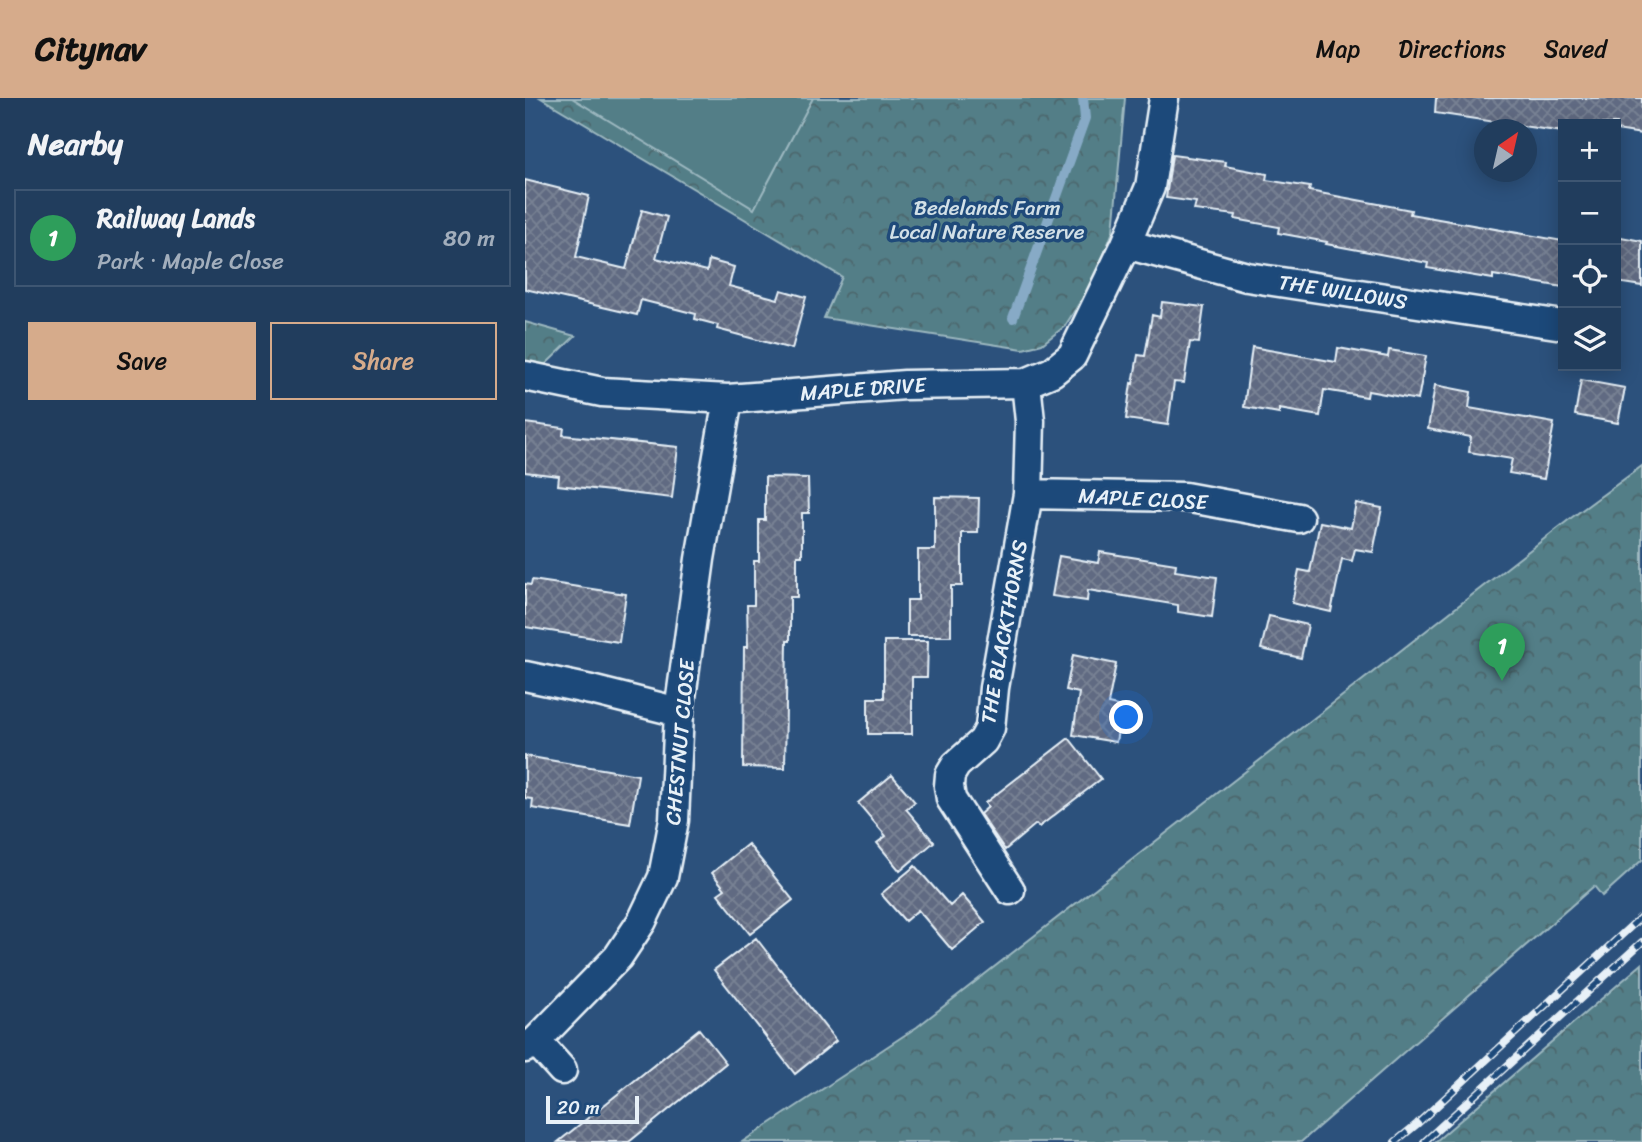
<!DOCTYPE html>
<meta charset="utf-8">
<style>
:root{--surface:#213d5d;--page:#2d4866;--text:#f1f3f6;--muted:#a2aebc;--line:#3e5672;--accent:#d6ab8b}
body{margin:0;font-family:Sriracha,sans-serif;background:var(--page);color:var(--text)}
.controls{position:absolute;right:21px;top:21px;display:grid;overflow:hidden;border-radius:0px;box-shadow:0 4px 18px #0003}
.controls button{width:63px;height:63px;display:grid;place-items:center;padding:0;border:0;border-bottom:2px solid var(--line);background:var(--surface);color:var(--text);font:35px sans-serif}
.compass{position:absolute;left:949px;top:21px;width:63px;height:63px;border-radius:50%;background:var(--surface);box-shadow:0 4px 18px #0003;rotate:34deg}
.scale{position:absolute;left:21px;bottom:18px;width:93px;box-sizing:border-box;padding-left:7px;border:4px solid #e8f1f8;border-top:0;font-size:19px;line-height:24px;white-space:nowrap;color:#e8f1f8;-webkit-text-stroke:5px #1f4a7a;paint-order:stroke}
.you{position:absolute;left:602px;top:620px;width:24px;height:24px;margin:-18px;border:5px solid #fff;border-radius:50%;background:#1a73e8;box-shadow:0 0 0 10px #1a73e833}
.badge{display:grid;place-items:center;width:46px;height:46px;border-radius:50%;background:var(--accent);color:#fff;font-size:23px;font-weight:700}
.pin{position:absolute;translate:-50% -58px;filter:drop-shadow(0 2px 4px #0008)}
.pin::after{content:'';position:absolute;top:37px;width:24px;height:21px;background:inherit;clip-path:polygon(0 0,100% 0,50% 100%)}
.list{margin:0;padding:0;list-style:none}
h2{display:flex;justify-content:space-between;align-items:center;height:91px;margin:0;padding:0 28px;font-size:30px}
h2 small{font-size:23px;font-weight:400;color:var(--muted)}
.list li{display:grid;grid-template-columns:46px 1fr auto;gap:21px;align-items:center;box-sizing:border-box;height:98px;margin:0 14px 14px;padding:0 14px;border:2px solid var(--line);border-radius:0px}
.list b{display:block;font-size:26px;white-space:nowrap}
.list p{margin:0;font-size:23px;white-space:nowrap;color:var(--muted)}
.list em{font-size:23px;font-style:normal;color:var(--muted)}
.actions{display:flex;gap:14px;padding:21px 28px}
.actions a{flex:1;padding:16px 0;border:2px solid var(--accent);border-radius:0px;text-align:center;font-size:24px;color:var(--accent)}
.actions .main{background:var(--accent);color:#111}
.icon{flex:none;width:38px;height:38px;fill:none;stroke:currentColor;stroke-width:2;stroke-linecap:round;stroke-linejoin:round}
.map{position:relative;flex:none;width:1117px;height:1044px;overflow:hidden}
header{display:flex;align-items:center;gap:42px;box-sizing:border-box;height:98px;padding:0 35px;background:var(--accent);color:#111}
header strong{font-size:33px}
nav{display:flex;gap:38px;margin-inline-start:auto;font-size:24px}
main{display:flex}
aside{flex:1;background:var(--surface)}
.map>svg:first-child{display:block}
.forest{fill:url(#forest-crowns);stroke:#9db8c0;stroke-width:2}
.pitch{fill:#527e87;stroke:#9db8c0;stroke-width:2}
.lines{fill:none;stroke-linecap:round;stroke-linejoin:round}
.stream{stroke:#87aac6;stroke-width:10}
.building{fill:url(#building-cross-hatch);stroke:#e8f1f8;stroke-width:2}
.street-casing{stroke:#e8f1f8;stroke-width:33}
.street{stroke:#1f4a7a;stroke-width:28}
.rail-casing{stroke:#e8f1f8;stroke-width:8}
.rail{stroke:#1f4a7a;stroke-width:5;stroke-dasharray:16;stroke-linecap:butt}
.labels{text-anchor:middle;dominant-baseline:central;stroke-width:7;stroke-linejoin:round;paint-order:stroke}
.park-label{font-size:21px;fill:#d2e0e7;stroke:#1f4a7a}
.street-label{font-size:21px;fill:#e8f1f8;stroke:#1f4a7a}
</style>
<header>
<strong>Citynav</strong>
<nav><a>Map</a><a>Directions</a><a>Saved</a></nav>
</header>
<main>
<aside>
<h2>Nearby<small></small></h2>
<ul class="list">
<li><span class="badge" style="background:#2e9e5b">1</span><div><b>Railway Lands</b><p>Park · Maple Close</p></div><em>80 m</em></li>
</ul>
<div class="actions"><a class="main">Save</a><a>Share</a></div>
</aside>
<div class="map">
<svg width="1117" height="1044" viewBox="0 0 1117 1044">
<defs>
<pattern id="forest-crowns" width="20" height="18" patternUnits="userSpaceOnUse" patternTransform="scale(1.75)"><rect width="20" height="18" fill="#527e87"/><path d="M2 6a3 3 0 1 1 6 0M12 15a3 3 0 1 1 6 0" fill="none" stroke="#4d666c"/></pattern>
<pattern id="building-cross-hatch" width="8" height="8" patternUnits="userSpaceOnUse" patternTransform="scale(1.75)"><rect width="8" height="8" fill="#616b82"/><path d="M0 0l8 8M0 8l8-8" fill="none" stroke="#788194"/></pattern>
</defs>
<rect width="100%" height="100%" fill="#2c517c"/>
<filter id="ink" filterUnits="userSpaceOnUse"><feTurbulence type="fractalNoise" baseFrequency=".0143" numOctaves="2"/><feDisplacementMap in="SourceGraphic" scale="14" xChannelSelector="R" yChannelSelector="G"/><feConvolveMatrix kernelMatrix="1 2 1 2 8 2 1 2 1" color-interpolation-filters="sRGB"/></filter>
<g filter="url(#ink)">
<!-- forest -->
<path class="forest" d="M16,0H600L588,133L570,180L540,228L517,246L498,251L299,220L317,179Z
M0,224L50,238L21,266L4,267L0,265Z
M1117,368V762L1077,798L1069,788L776,1044H217L392,929L1046,420Z
M1117,866V1044H910Z"/>
<!-- pitch -->
<path class="pitch" d="M47,0H288L229,111Z"/>
<g class="lines">
<!-- stream -->
<path class="stream" d="M488,220L560,20L558,0"/>
</g>
<!-- building -->
<path class="building" d="M911,0H1117V36L1091,32L1092,26H1038V34L910,15Z
M647,57L701,64L700,68L742,76L741,82L785,89L784,93L886,112L885,116L1038,143V189L968,177V181L902,170L903,165L801,146L802,144L753,135L754,129L710,121L711,117L669,112L671,104L641,100Z
M0,82L64,98L51,159L101,171L117,112L142,119L131,160L182,173L184,162L209,169L204,188L253,201L256,192L281,199L267,251L192,231L193,227L170,221L171,216L116,202L112,217L0,191Z
M1096,139L1117,143V188L1091,184V167Z
M637,204L679,209L674,245L665,244L659,285L649,284L643,327L601,321L606,285L608,286L613,257L620,258L627,217L635,219Z
M727,249L811,264L813,250L863,259L864,252L901,258L893,302L843,293L842,299L799,292L795,318L754,311V315L719,309Z
M1056,282L1100,290L1093,325L1050,317Z
M910,287L946,294L944,310L1029,325L1019,381L984,375L987,361L944,354L946,339L903,331Z
M0,325L39,330L38,337L153,349L147,400L33,387L34,378L0,374Z
M240,379L283,380L284,415H277V458H272V499H265V543H262L260,670L218,669L219,549H223L222,507H229V463H234V422H240Z
M410,399L454,400L453,435H437V488H426V538H382V502H393V452H410Z
M831,405L857,410L848,454L830,451L827,463L817,461L806,514L767,505L774,472L785,474L795,424L826,430Z
M575,454L651,466L650,473L692,479L687,519L653,514V507L563,492L562,503L527,498L534,458L573,465Z
M7,482L101,496L94,544L0,529V486L6,487Z
M744,518L783,527L776,560L736,551Z
M359,543H403L402,579H387V636H343V600H359Z
M548,557L591,566L583,606L597,609L591,644L548,637L554,595L541,592Z
M544,640L576,681L514,729L511,726L480,752L455,716L463,709L460,705Z
M0,658L113,677L105,726L7,710L8,701L0,700Z
M367,677L390,704L381,711L409,744L375,773L352,745L361,738L333,705Z
M223,746L268,802L225,836L193,796L200,791L187,775Z
M390,768L425,808L437,797L460,824L427,852L393,812L380,823L356,796Z
M231,840L311,943L270,976L189,872Z
M174,931L201,965L104,1044H33Z"/>
<g class="lines">
<defs>
<path id="street" d="M601,146L722,179L1038,227
M0,278L77,294L203,301L380,287L501,285L527,274L547,258L601,146L625,89L639,0
M503,396L660,399L774,420
M0,578L66,592L154,614
M485,792L426,701L424,688L425,677L431,667L458,643L465,630L469,590L503,396L505,323L501,285
M11,943L37,972
M0,950L11,943L93,859L117,823L138,779L149,722L154,614L175,461L203,301"/>
</defs>
<!-- street casing -->
<use href="#street" class="street-casing"/>
<!-- street -->
<use href="#street" class="street"/>
<defs>
<path id="rail" d="M870,1044L892,1026L1117,818
M899,1044L1117,844"/>
</defs>
<!-- rail casing -->
<use href="#rail" class="rail-casing"/>
<!-- rail -->
<use href="#rail" class="rail"/>
</g>
</g>
<g class="labels">
<!-- park labels -->
<g class="park-label">
<text x="462" y="110">Bedelands Farm<tspan x="462" dy="24">Local Nature Reserve</tspan></text>
</g>
<!-- street labels -->
<g class="street-label">
<text transform="translate(818 194) rotate(9)">THE WILLOWS</text>
<text transform="translate(338 291) rotate(-4)">MAPLE DRIVE</text>
<text transform="translate(618 401) rotate(3)">MAPLE CLOSE</text>
<text transform="translate(479 534) rotate(-80)">THE BLACKTHORNS</text>
<text transform="translate(155 644) rotate(-85)">CHESTNUT CLOSE</text>
</g>
</g>
</svg>
<div class="controls">
<button>+</button>
<button>−</button>
<button><svg class="icon" aria-label="locate" viewBox="0 0 24 24"><circle cx="12" cy="12" r="6"/><path d="M12 2v4M12 18v4M2 12h4M18 12h4"/></svg></button>
<button><svg class="icon" aria-label="layers" viewBox="0 0 24 24"><path d="M12 4l9 5-9 5-9-5zM3 14l9 5 9-5"/></svg></button>
</div>
<svg class="compass" viewBox="-18 -18 36 36"><path d="M0-13l5 13h-10z" fill="#e53935"/><path d="M0 13l5-13h-10z" fill="#a2aebc"/></svg>
<div class="scale">20 m</div>
<div class="you"></div>
<div class="pin badge" style="left:977px;top:583px;background:#2e9e5b">1</div>
</div>
</main>
